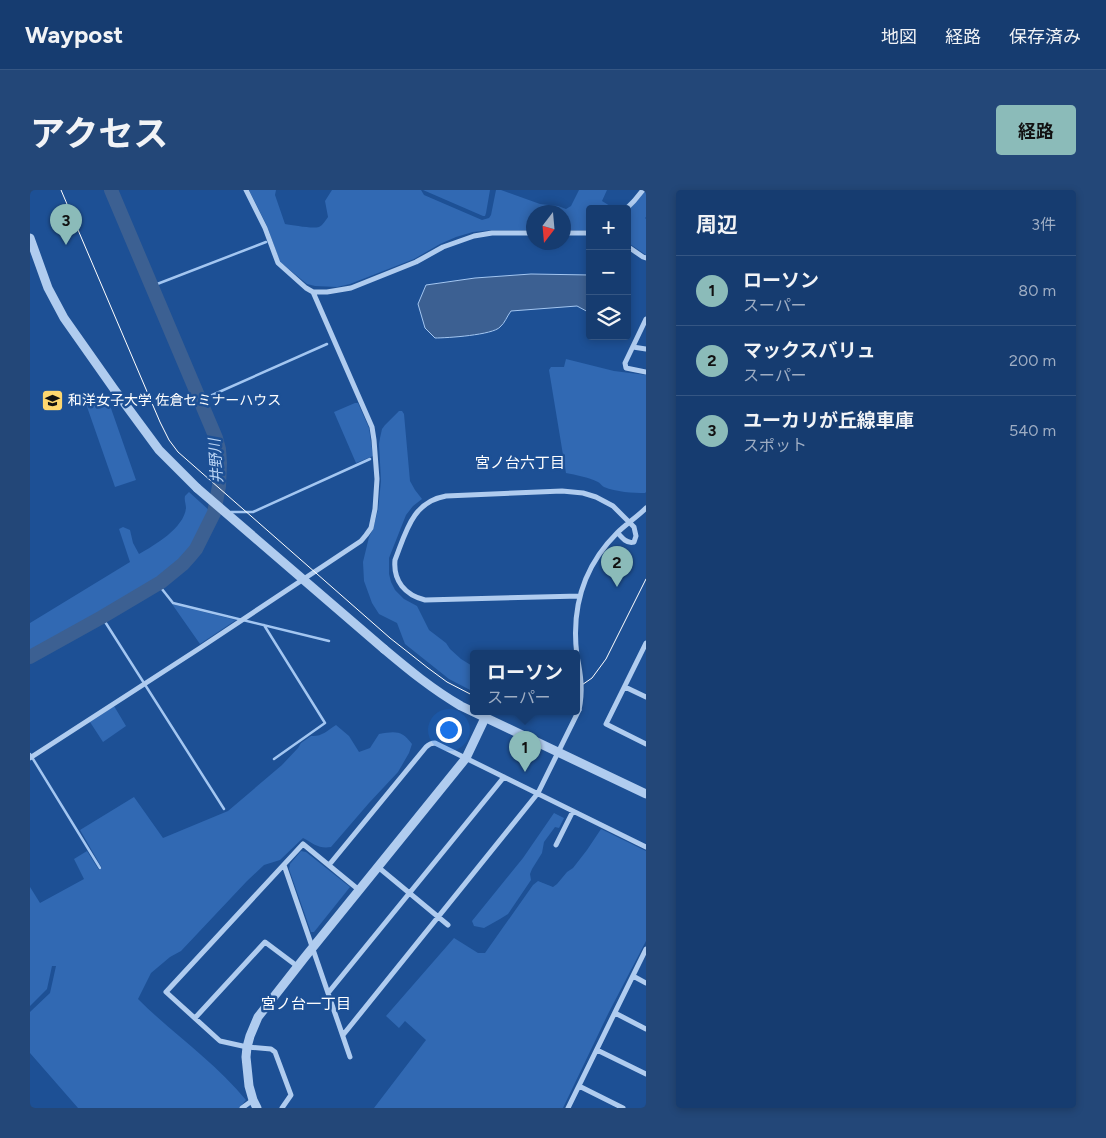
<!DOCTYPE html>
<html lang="ja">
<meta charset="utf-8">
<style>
:root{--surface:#163c70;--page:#234778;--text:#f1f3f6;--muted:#9eadc3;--line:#355683;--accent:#8bbbb9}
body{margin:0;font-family:Figtree,"Noto Sans JP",sans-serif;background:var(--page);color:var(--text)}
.controls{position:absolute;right:15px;top:15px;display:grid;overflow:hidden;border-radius:5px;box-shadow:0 2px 8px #0003}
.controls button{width:45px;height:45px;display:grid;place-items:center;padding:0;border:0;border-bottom:1px solid var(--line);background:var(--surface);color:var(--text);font:25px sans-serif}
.compass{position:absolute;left:496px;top:15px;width:45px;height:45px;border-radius:50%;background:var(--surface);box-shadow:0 2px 8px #0003;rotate:196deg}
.you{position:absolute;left:418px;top:539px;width:18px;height:18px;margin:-12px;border:4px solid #fff;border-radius:50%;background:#1a73e8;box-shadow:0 0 0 8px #1a73e833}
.badge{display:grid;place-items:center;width:32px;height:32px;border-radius:50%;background:var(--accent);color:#111;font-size:16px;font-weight:700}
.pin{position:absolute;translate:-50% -41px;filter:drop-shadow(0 1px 2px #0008)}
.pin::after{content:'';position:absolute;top:26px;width:18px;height:15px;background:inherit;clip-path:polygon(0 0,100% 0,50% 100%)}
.popup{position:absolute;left:440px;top:460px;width:110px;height:65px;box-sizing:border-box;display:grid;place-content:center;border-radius:5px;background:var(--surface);filter:drop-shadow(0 1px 4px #0005);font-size:16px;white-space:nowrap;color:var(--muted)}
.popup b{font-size:19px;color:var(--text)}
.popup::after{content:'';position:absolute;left:50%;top:100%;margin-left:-10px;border:10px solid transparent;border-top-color:var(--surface)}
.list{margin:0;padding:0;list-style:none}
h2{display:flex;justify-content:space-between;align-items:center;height:65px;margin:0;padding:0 20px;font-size:21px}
h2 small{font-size:16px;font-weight:400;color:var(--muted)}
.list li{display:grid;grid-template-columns:32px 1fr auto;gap:15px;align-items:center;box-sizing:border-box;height:70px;padding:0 20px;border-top:1px solid var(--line)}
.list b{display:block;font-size:19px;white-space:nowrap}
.list p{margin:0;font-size:16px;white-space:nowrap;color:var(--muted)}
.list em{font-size:16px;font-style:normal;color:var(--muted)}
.icon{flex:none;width:28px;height:28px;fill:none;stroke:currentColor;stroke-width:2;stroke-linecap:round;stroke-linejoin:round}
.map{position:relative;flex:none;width:616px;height:918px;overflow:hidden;border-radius:5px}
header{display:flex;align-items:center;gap:30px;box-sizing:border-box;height:70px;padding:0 25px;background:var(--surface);border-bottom:1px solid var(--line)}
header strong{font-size:24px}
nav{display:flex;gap:28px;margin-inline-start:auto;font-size:18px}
.intro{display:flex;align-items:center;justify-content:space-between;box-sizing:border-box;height:120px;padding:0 30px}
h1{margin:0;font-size:35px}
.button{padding:12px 22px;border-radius:5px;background:var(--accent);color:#111;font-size:18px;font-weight:700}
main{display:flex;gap:30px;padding:0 30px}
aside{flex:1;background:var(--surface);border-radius:5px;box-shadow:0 2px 8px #0003}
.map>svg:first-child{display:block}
.green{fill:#3169b3}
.water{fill:#3c6092;stroke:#a3c6f1}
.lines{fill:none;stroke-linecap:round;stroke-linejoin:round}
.stream{stroke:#a3c6f1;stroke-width:2.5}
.river{stroke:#3c6092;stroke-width:14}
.minor{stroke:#b0ccef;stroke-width:5}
.tertiary{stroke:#b0ccef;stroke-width:9}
.tram{stroke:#fff;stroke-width:1}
.minor-bridge{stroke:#b0ccef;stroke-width:5}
.tertiary-bridge{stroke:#b0ccef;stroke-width:9}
.labels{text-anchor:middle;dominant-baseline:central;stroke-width:5;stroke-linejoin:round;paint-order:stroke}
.poi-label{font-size:14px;fill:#fff;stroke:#1d5095;text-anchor:start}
.water-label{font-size:15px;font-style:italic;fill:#bcd6f6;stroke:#1d5095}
.neighbourhood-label{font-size:15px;fill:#fff;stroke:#1d5095}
</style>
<header>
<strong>Waypost</strong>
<nav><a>地図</a><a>経路</a><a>保存済み</a></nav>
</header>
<div class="intro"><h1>アクセス</h1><a class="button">経路</a></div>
<main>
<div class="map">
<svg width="616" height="918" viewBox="0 0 616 918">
<rect width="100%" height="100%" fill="#1d5095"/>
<!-- green -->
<path class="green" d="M219,0H246L245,5L255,34C263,35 282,39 289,37C293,35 295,31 298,27L295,11L302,0H391L394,5L452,30L459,28L461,25L466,0H471L510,14L528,16L536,19L541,16L549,0H577L572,11L585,19H560V40H534V22H503V40H462L443,42L426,47L410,54L384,69L320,94L307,97L285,96L277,94L250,72L237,36Z
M393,0H460L456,23L455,26H453Z
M616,0V27L615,28L616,29V65L597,52V22Z
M536,169L584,181L616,185V302L615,303C603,303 586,302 574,297C572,296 570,293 568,292C558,287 546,285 536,283L519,180L521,177H534Z
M76,204L106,290L85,297L55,211Z
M325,213H328L339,238L343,266L326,273L304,222Z
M369,221H372L374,224L380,291L385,300L392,309L383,316L376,325L359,368V384L361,392L365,400L374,409L387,416L399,440L416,453L420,459L431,469L444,477V502L419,489L375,454L367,433L349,424L342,413L334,391L333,372L339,347L343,339L348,320L351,291L349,254L350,248L352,239L355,235Z
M159,302L181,322L177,332L160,362L151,373L128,391L71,425L0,465V433L100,372L89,339L93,337L100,340L103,353L109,364C125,355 154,338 156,318C156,314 154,310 155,306Z
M142,414L206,430L170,454Z
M84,516L96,536L73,552L60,532Z
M306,535L319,546L329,562L340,558L349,544C365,541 372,540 382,554L379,563L368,582L339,613L301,657C289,659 284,654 273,648L250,670L234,675L217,691L151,761L140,767L121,783L108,809C143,844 185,872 216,910L209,918H48L0,863V822L20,803L26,776H22L17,799L0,816V697L10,713L54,689L44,669L57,661L69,680L72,678L50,640L104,607L133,648L198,621L252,575L268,558L271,553L281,546C291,547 297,541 306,535Z
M524,623L534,628L529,638L525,637L514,652L512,663L502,679L500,684L501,690L478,724L470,729L454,738L444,736L442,731L493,668Z
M571,639L616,661V751L578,824L533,918H344L396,850L375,831L369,838L356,826L424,748L448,763H455L503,695L508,691L523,697L527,694L537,682L543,678L557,660Z
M271,661L276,662L320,697L284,742H281L259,679L260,674Z"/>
<!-- water -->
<path class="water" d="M501,84L560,85V123L547,116L481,121C477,126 475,133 470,137C463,145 417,148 405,148L395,138L388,114L396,95L445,88Z"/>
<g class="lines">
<!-- stream -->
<path class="stream" d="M122,96L236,52
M171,210L297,154
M201,322H223L340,269
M184,323H190
M128,394L143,413L299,451
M72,427L194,619
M234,435L295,533L244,569
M0,564L70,678"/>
<!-- river -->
<path class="river" d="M0,467L72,427L131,392L153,374L161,365L166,359L184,323L189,296L190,273L189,259L186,248L81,0"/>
<!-- minor -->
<path class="minor" d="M216,0L235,38L248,73L276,98L283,102H297L321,98L386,72L413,57L444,46L462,43H503
M596,19L604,11L613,0
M534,43H560
M597,56L613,67L616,68
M616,129L595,173L596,178L616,182
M603,157L616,159
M550,406L395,410C375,405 363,391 365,370C376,342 382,312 416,306L532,301L553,303L566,307L583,316L604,337L606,346L604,352C597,354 592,348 588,343
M616,453L576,534L616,554
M547,466C541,419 553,377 587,343C596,334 607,327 616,318
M595,497L616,507
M0,568L170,458L331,351L336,345L341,338L345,319L347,289L344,250L342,237L283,102
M526,655L543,621
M254,675L320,867
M299,675L396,557C399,554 402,553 405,553L616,657
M348,677L418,735
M603,786L616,793
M298,803L474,587
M585,823L616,839
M165,828L235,752L267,776
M313,845L508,603L549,520
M567,860L616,884
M549,896L593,918
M212,918L223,910
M252,918L261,905L245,862L241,859L217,857L190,851L136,802L273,654L329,700
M538,918L616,759"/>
<!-- tertiary -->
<path class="tertiary" d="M0,48L18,98L34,128L84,199L129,260L167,298
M354,459C379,480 402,499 431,516L616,604
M227,918L223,910L219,896L216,867L217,857L220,846L228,827L275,767L436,568L455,528"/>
<!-- tram -->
<path class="tram" d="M31,0L130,232L139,250L148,262L360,448L398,478L417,492L444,506
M546,499L562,488L576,469L616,389"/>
<!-- minor-bridge -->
<path class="minor-bridge" d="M547,466C551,485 553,501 549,520"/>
<!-- tertiary-bridge -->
<path class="tertiary-bridge" d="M167,298L354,459"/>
</g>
<!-- icons -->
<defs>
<symbol id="university-square" viewBox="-11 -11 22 22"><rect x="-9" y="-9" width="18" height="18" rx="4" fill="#fed76f" stroke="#1d5095"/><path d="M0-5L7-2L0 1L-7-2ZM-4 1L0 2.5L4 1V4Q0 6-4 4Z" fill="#111"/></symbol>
</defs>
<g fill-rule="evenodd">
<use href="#university-square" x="10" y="198" width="25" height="25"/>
</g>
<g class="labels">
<!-- poi labels -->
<g class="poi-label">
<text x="38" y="210">和洋女子大学 佐倉セミナーハウス</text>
</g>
<!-- water labels -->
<g class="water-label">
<text transform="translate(186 271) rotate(-94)">井野川</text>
</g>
<!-- neighbourhood labels -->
<g class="neighbourhood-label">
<text x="490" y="273">宮ノ台六丁目</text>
<text x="276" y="814">宮ノ台一丁目</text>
</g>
</g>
</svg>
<div class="controls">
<button>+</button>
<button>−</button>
<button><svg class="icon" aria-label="layers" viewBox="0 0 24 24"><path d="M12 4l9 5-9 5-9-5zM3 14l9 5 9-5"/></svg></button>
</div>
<svg class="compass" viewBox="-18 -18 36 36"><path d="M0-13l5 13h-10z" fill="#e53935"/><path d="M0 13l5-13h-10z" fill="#9eadc3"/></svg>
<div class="you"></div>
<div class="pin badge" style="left:495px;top:582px">1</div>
<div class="popup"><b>ローソン</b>スーパー</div>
<div class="pin badge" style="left:587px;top:397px">2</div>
<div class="pin badge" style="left:36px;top:55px">3</div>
</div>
<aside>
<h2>周辺<small>3件</small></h2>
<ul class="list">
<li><span class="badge">1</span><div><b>ローソン</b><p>スーパー</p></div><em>80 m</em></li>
<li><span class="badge">2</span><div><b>マックスバリュ</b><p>スーパー</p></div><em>200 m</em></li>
<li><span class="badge">3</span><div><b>ユーカリが丘線車庫</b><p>スポット</p></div><em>540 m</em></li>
</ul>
</aside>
</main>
